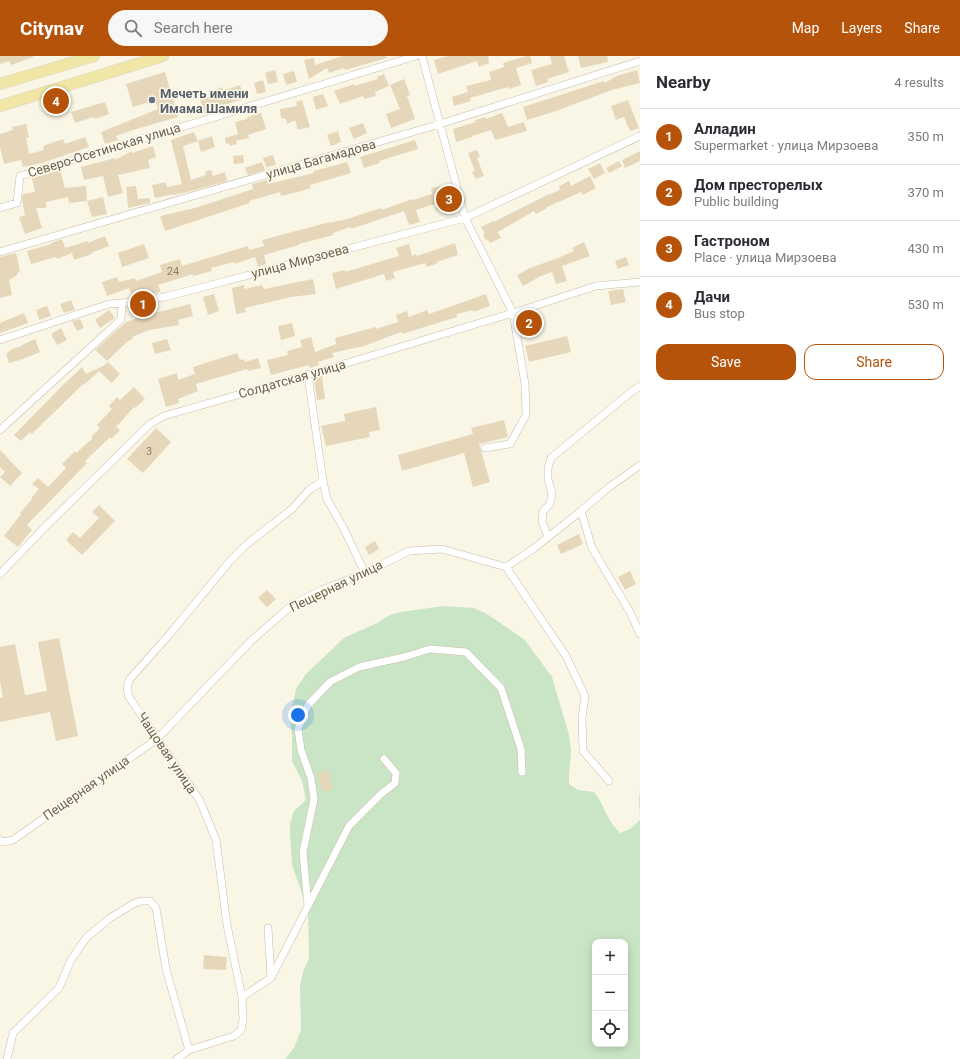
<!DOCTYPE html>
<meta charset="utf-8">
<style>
:root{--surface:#fff;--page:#f7f7f7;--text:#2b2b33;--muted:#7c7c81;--line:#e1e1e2;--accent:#b45309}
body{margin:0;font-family:Roboto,sans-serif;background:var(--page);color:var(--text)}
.controls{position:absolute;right:12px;bottom:12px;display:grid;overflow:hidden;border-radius:8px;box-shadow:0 2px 10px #0003}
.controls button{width:36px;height:36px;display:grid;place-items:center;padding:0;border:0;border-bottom:1px solid var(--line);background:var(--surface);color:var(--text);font:20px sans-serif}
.you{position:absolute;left:298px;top:659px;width:14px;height:14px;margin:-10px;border:3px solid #fff;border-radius:50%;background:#1a73e8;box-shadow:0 0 0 6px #1a73e833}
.badge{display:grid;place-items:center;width:26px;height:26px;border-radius:50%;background:var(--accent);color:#fff;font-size:13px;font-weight:700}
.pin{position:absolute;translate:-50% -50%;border:2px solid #fff;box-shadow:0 1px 4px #0006}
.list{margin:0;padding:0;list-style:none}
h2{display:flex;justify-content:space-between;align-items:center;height:52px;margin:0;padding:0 16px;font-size:17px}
h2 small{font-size:13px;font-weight:400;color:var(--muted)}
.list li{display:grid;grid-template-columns:26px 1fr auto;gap:12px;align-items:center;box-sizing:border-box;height:56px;padding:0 16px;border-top:1px solid var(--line)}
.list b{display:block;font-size:15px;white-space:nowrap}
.list p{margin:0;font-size:13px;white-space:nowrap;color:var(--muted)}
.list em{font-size:13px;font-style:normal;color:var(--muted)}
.actions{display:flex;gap:8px;padding:12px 16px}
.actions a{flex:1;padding:9px 0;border:1px solid var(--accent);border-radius:12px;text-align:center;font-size:14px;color:var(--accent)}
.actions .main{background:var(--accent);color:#fff}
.icon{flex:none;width:22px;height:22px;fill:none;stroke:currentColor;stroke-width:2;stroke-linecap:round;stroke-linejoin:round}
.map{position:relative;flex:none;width:640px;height:1003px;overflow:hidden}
header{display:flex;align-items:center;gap:24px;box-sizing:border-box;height:56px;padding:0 20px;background:var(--accent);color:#fff}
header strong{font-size:19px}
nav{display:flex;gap:22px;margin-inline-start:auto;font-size:14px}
.search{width:280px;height:36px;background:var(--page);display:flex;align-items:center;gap:10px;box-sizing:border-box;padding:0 14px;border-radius:22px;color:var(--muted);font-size:15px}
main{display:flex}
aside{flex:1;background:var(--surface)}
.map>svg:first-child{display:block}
.green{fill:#cae5c5;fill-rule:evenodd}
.building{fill:#e6d7bb}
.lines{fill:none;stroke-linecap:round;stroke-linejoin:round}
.street-casing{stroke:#c6bdab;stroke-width:8}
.primary-casing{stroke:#d9d6d1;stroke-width:12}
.street{stroke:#fff;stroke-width:7}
.primary{stroke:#f0e6a5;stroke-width:11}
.worship-dot{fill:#6b7280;stroke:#fcfaeb;stroke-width:1.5}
.labels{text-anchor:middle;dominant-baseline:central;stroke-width:3;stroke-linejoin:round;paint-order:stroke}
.number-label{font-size:11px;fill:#8c7e69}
.worship-label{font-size:13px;font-weight:bold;fill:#5b616d;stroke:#fcfaeb;text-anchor:start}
.street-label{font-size:13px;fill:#6e614e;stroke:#fcfaeb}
</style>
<header>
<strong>Citynav</strong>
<div class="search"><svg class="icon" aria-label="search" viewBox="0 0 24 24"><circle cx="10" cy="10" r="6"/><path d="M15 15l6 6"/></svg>Search here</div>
<nav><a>Map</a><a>Layers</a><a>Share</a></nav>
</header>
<main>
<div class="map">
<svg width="640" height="1003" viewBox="0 0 640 1003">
<rect width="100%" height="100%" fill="#f9f6e5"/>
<!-- green -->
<path class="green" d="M443,550L474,552L487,558L525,584L552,621L569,679L571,696L569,719V728L578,734L594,736C605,749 606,764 620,777L630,773L640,764L639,744L640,734V1003H285L294,992L301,974L300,930L303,916L309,902L308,855L292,809L290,781V768L294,755L306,744L302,725L292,705V677L290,662L296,633L306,618L344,582L377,567L390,559L401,556ZM595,886H625V988H595Z"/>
<!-- building -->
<path class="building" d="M0,0H33V1L11,9L9,5L0,8Z
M343,0H386L387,2L345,14L344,12L329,17L327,12L309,23L304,4L314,2L315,9Z
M448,0H488L489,7L479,11L477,5L438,18L434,4Z
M527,0H530L532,7L516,12L521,29L509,33L508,31L470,42L471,45L454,50L452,41L468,36L466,30L491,24L489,16L504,11L503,7Z
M550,0H564L569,16L547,23L548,26L536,30L531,14L552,8Z
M578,0H607L608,6L581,12Z
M275,14L278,26L268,28L265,17Z
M637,14L640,27L612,34L556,55L527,64L523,51L604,25L605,27L620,18V19Z
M294,15L297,26L286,29L283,18Z
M165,16L178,61L133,74L116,80L118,84L105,88L101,76L158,53L155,44L133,51L126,28Z
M384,18L389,30L375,36L376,40L364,43L363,40L340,48L334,35L354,28V30L378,23L377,21Z
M404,23L410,39L407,40L415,63L391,72L386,58L400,53L390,29Z
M263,24L266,36L257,38L254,27Z
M240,29L244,43L213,52L214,55L205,57L200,43L213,40L212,35L222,31L223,35Z
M323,38L328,50L316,54L313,41Z
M302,44L310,71L298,74L295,64L287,68L286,63L281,62L280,53L297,50L296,46Z
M628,44L639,72L630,75L624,61L616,64L611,50Z
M105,46L109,58L95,63L94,61L75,67L71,56Z
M261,57L266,73L248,79L249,82L236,85L237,88L230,90L229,87L226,88L225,82L238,78L235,66L247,63V61Z
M502,57L508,71L524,66L527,75L495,84L491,74L472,80V81L456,86L453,73L476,66L475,64L486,61V63Z
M363,67L367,77L354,83L349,72Z
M26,68L29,81L26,82L29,98L44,94L43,90L63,83L65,88L85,81L89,91L42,107L23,111L21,104L4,108L0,91V78L13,74L12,71Z
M338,75L341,86L331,90L327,79Z
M194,76L198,85L183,90L191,124L206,119L205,116L211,114L213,120L225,116L227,125L188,136L173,139V138L155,142L152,129L166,126L167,131L182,128L171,84Z
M212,80L215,91L201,96L198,85Z
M415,84L418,93L379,105L380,107L364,112L360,101Z
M153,90L156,101L148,104L150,112L118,119L123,137L108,141L103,120L84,124L81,111L115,102V104L132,95V97Z
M477,94L480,101L477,102L484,120L476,123L472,116L475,115L468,97Z
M640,95V105L625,112L622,104Z
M243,99L244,107L234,108L233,100Z
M273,99L276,109L266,111L263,102Z
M619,105L622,110L609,117L606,112Z
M262,106L265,114L248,119L245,112Z
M347,106L351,117L310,129L311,132L298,136L281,140L280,136L249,145L250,147L165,175L160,160L195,152L253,133L252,128L267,124L268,128L314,117V115Z
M600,107L605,117L594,123L588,113Z
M60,114L65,132L86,130L87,145L69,147L68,141L46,146V152H36L42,172L25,178L19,161L25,159L22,143L23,138L35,136L32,122Z
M590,120L596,132L583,139L581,136L563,144L547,151V152L536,158L534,155L498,176L501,182L490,187L488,184L486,185L483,178H485L481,171L493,165L494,166L545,140L560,134L559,130L569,125L571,130Z
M136,130L138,143L150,142V147L128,152L126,131Z
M440,130L442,136L451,133L456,150L437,155L435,148L416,154L420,166L409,169L404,155L351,173L350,171L333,177L334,179L299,188V189L264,199L266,208L258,211L255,201L235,208L234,206L211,212L212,215L193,220V218L158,229L161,236L155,237L132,241L129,232L107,240L102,226L117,221L119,226L135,222L136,225L162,216L160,209L180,203L182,210L248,190L249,194L264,190L262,184L330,166V167L341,164V165L381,152L382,154L412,143L413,144L432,138L431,132Z
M103,141L107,158L92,161L87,145Z
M105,180L109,190L91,197L92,198L74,204L72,197L57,203L56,201L31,208L27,195L51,188V187L62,183L65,192L88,185V187Z
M584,186L590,200L562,210L567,225L556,228L552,216L541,220L523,230L517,219L530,212L558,202L574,195L572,192Z
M455,187L458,199L437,206L438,207L427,211L425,207L393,216L395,222L386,225L384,218L336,233L332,217L345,214V216L399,200L396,192L409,188L412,200L416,198L417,200Z
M144,188L149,202L122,211L118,197Z
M16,197L20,214L16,220L9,224L12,239L0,242V201Z
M626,201L629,209L618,213L615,205Z
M313,223L316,238L291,241L245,252L246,256L236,258L232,232L244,229V233L262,229L264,233Z
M623,233L626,246L611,249L608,235Z
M214,238L219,255L208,259L203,241Z
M486,238L490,250L473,256V254L457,258V261L402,278L401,276L364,290L332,297L334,301L318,306L319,309L310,312L309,309L271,319L267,304L288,299L287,295L302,291L300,284L311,281L315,296L336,288L335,282L376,271V273L398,266L396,259L407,255L409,261L427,254L429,258Z
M71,244L75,254L64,257L60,248Z
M190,248L193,260L178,264L179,269L149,274L132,281L133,283L128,285L107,305L95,294L126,266L147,259Z
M47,250L51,260L39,264L36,254Z
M109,254L115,262L100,272L95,264Z
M24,257L28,267L0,277V267Z
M80,263L84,272L77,275L72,265Z
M292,267L295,280L281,284L278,270Z
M61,272L67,284L57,289L51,278Z
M567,280L571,296L529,306L525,290Z
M35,283L40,296L23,303L9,307L6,298L12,293L22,290V289Z
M167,283L171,294L155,298L152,287Z
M237,297L240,304L244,303L245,306L258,302L261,312L248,315L247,313L196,328L198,335L178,343L179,347L166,351L158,323L177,317L178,324L195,318L193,311Z
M108,306L120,318L112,327L99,315L84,329L83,328L32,378L30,376L21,385L14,379L61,331L82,311L86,318L103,310Z
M322,320L325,343L317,344L314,322Z
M134,331L145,343L135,352L134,351L116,371L120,374L111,383L110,381L85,405L87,407L27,469L32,474L18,491L4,480L21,458L20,457L32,443L31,442L39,433L32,428L38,422L48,431L66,412L62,408L75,395L76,397L93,382L91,381L100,372L97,369L112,353L109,350L117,341L120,344Z
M376,351L380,374L369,376L370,381L326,390L321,370L345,365L344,358Z
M504,364L508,381L479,388L490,426L473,431L464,397L402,415L398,399L473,378L471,372Z
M156,372L171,386L143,417L127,403Z
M0,394L22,417L10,430L0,421L5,416L0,411Z
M99,449L115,465L82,499L66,484L73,476L80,482L99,462L92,456Z
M579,478L583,488L561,498L557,489Z
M375,485L379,493L369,499L365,491Z
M630,515L636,528L625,534L618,521Z
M267,534L276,543L267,551L258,542Z
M59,582L78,680L56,685L50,656L0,666V642H3L0,625V591L15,588L25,639L47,635L38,586Z
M328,714L333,733L323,736L317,717Z
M204,899L227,901L226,914L203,913Z"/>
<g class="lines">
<defs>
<path id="street" d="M422,0L465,162L513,257L525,328L526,359L510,388L485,392
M0,152L17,147L20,120L416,0
M0,196L440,68L640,5
M0,284L109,248L122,247
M308,319L323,425L327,443L343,471L365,517
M0,374L115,269L121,263L122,247L165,241L465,162L640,80
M581,455L608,432L640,409
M548,481L542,465L543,455L550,448L552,437L548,423V412L551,402L631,336L640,330
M506,511L533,493L581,455L592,492L630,556L640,578
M0,518L44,472L150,368L164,360L324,314L513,257L596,230L640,226
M0,784L3,786L13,784L157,683L251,585L292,549L322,534L365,517L409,495L442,493L506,511L566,600L585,640L582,662L583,695L609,725
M308,850L303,796L314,743L311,722L301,694L298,673L308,649L330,626L359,611L404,601L430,593L466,596L501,632L521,693L522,716
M271,922L349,770L381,738L395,727L396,717L384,703
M242,941L271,922L268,872
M7,1003L13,977L59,932L71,904L86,882L110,862L133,848L141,845H150L156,852L166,913L189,994
M177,1003L189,994L234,980L241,974L243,964L242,941L227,869L216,784L200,745L129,641L127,634L129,624L169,579L230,505L247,488L292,453L309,434L323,425"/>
<path id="primary" d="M0,28L94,0
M0,50L163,0"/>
</defs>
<!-- street casing -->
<use href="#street" class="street-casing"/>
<!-- primary casing -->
<use href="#primary" class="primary-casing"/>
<!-- street -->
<use href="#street" class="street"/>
<!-- primary -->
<use href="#primary" class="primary"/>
</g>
<!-- markers -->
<circle class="worship-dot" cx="152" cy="44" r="4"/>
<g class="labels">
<!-- number labels -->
<g class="number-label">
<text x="173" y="215">24</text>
<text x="149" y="395">3</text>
</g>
<!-- worship labels -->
<g class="worship-label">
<text x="160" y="37">Мечеть имени<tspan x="160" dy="15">Имама Шамиля</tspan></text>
</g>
<!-- street labels -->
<g class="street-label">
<text transform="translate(104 94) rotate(-17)">Северо-Осетинская улица</text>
<text transform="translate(321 103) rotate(-16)">улица Багамадова</text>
<text transform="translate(300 205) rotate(-15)">улица Мирзоева</text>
<text transform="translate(292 323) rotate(-16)">Солдатская улица</text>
<text transform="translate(336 530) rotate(-26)">Пещерная улица</text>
<text transform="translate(167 697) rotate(56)">Чащовая улица</text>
<text transform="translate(86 732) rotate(-35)">Пещерная улица</text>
</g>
</g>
</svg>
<div class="controls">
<button>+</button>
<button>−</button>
<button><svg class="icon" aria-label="locate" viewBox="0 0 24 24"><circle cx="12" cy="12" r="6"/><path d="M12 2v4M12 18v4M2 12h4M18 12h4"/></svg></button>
</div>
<div class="you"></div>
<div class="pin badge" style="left:143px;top:248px">1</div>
<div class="pin badge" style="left:529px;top:267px">2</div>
<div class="pin badge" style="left:449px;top:143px">3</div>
<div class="pin badge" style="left:56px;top:45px">4</div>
</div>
<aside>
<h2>Nearby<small>4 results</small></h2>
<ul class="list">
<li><span class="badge">1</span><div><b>Алладин</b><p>Supermarket · улица Мирзоева</p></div><em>350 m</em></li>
<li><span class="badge">2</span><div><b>Дом престорелых</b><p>Public building</p></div><em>370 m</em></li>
<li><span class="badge">3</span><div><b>Гастроном</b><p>Place · улица Мирзоева</p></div><em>430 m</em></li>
<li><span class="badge">4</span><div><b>Дачи</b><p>Bus stop</p></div><em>530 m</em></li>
</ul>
<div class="actions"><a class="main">Save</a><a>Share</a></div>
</aside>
</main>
